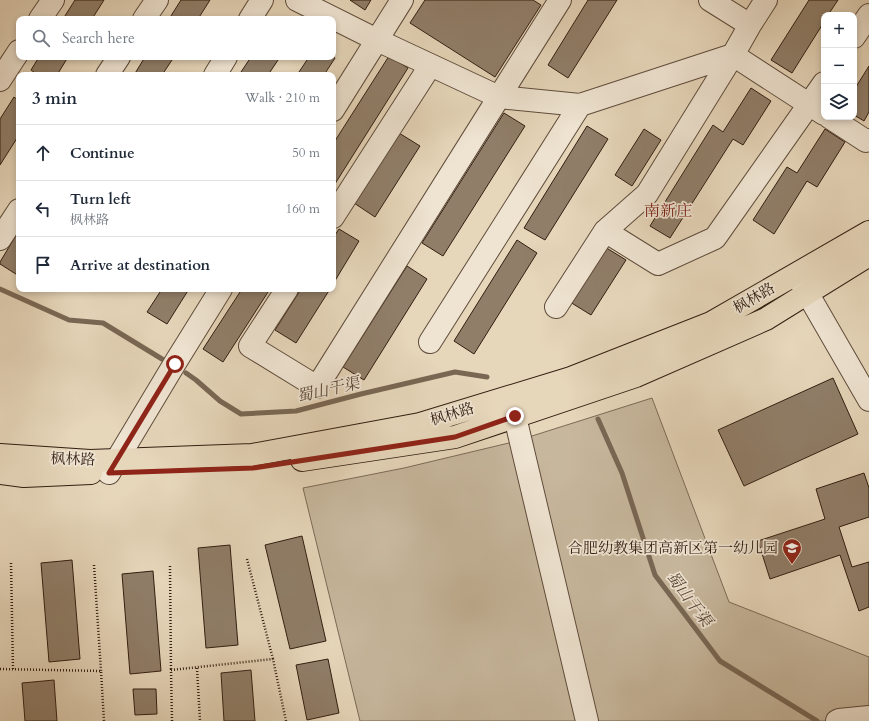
<!DOCTYPE html>
<meta charset="utf-8">
<style>
:root{--surface:#fff;--page:#f6f6f7;--text:#1f2937;--muted:#747a83;--line:#e0e1e3}
body{margin:0;font-family:Cardo,"Noto Serif SC",serif;background:var(--page);color:var(--text)}
.controls{position:absolute;right:12px;top:12px;display:grid;overflow:hidden;border-radius:8px;box-shadow:0 2px 6px #0003}
.controls button{width:36px;height:36px;display:grid;place-items:center;padding:0;border:0;border-bottom:1px solid var(--line);background:var(--surface);color:var(--text);font:20px sans-serif}
.stop{position:absolute;width:12px;height:12px;margin:-9px;border:3px solid #8f2418;border-radius:50%;background:#fff}
.stop.end{background:#8f2418;border-color:#fff;box-shadow:0 1px 4px #0008}
.list{margin:0;padding:0;list-style:none}
h2{display:flex;justify-content:space-between;align-items:center;height:52px;margin:0;padding:0 16px;font-size:17px}
h2 small{font-size:13px;font-weight:400;color:var(--muted)}
.list li{display:grid;grid-template-columns:26px 1fr auto;gap:12px;align-items:center;box-sizing:border-box;height:56px;padding:0 16px;border-top:1px solid var(--line)}
.list b{display:block;font-size:15px;white-space:nowrap}
.list p{margin:0;font-size:13px;white-space:nowrap;color:var(--muted)}
.list em{font-size:13px;font-style:normal;color:var(--muted)}
.icon{flex:none;width:22px;height:22px;fill:none;stroke:currentColor;stroke-width:2;stroke-linecap:round;stroke-linejoin:round}
.map{position:relative;flex:none;width:869px;height:721px;overflow:hidden}
.search{position:absolute;background:var(--surface);box-shadow:0 2px 6px #0003;left:16px;top:16px;width:320px;height:44px;display:flex;align-items:center;gap:10px;box-sizing:border-box;padding:0 14px;border-radius:8px;color:var(--muted);font-size:15px}
.panel{position:absolute;background:var(--surface);box-shadow:0 2px 6px #0003;left:16px;top:72px;width:320px;height:220px;border-radius:8px}
.map>svg:first-child{display:block}
.green{fill:#c7b79d;stroke:#7c6a57}
.lines{fill:none;stroke-linecap:round;stroke-linejoin:round}
.stream{stroke:#796754;stroke-width:5}
.building{fill:#907e69;stroke:#321e11}
.minor-casing{stroke:#5f4c3b;stroke-width:24}
.major-casing{stroke:#321e11;stroke-width:24}
.path{stroke:#321e11;stroke-width:2.5;stroke-dasharray:1 2;stroke-linecap:butt}
.minor{stroke:#efe4d2;stroke-width:22}
.major{stroke:#e6d6ba;stroke-width:22}
.route{stroke:#8f2418;stroke-width:5}
.labels{text-anchor:middle;dominant-baseline:central;stroke-width:3.5;stroke-linejoin:round;paint-order:stroke}
.street-label{font-size:15px;fill:#321e11;stroke:#efe4d2}
.poi-label{font-size:15px;fill:#321e11;stroke:#efe4d2;text-anchor:end}
.neighbourhood-label{font-size:16px;fill:#7a1f14;stroke:#efe4d2}
.water-label{font-size:16px;font-style:italic;fill:#5c4838;stroke:#efe4d2}
</style>
<div class="map">
<svg width="869" height="721" viewBox="0 0 869 721">
<rect width="100%" height="100%" fill="#e6d6ba"/>
<filter id="stains"><feTurbulence type="fractalNoise" baseFrequency=".005" numOctaves="4"/><feColorMatrix values="0 0 0 0 .2 0 0 0 0 .09 0 0 0 0 .02 0 0 0 .5 -.17"/></filter>
<radialGradient id="worn" r=".72"><stop offset=".6" stop-color="#630" stop-opacity="0"/><stop offset="1" stop-color="#630" stop-opacity=".3"/></radialGradient>
<!-- green -->
<path class="green" d="M652,398L729,602L869,657V721H360L303,488L404,468L513,442Z"/>
<g class="lines">
<!-- stream -->
<path class="stream" d="M0,289L69,320L103,323L162,359
M186,373L196,380L220,401L241,414L296,411L361,394L455,372L487,377
M598,419L622,473L655,575L720,661L817,721"/>
</g>
<!-- building -->
<path class="building" d="M75,0H104L92,19H63Z
M181,0H210L198,19H169Z
M350,0H371L365,10Z
M425,0H533L541,5L495,77L410,23Z
M588,0H617L568,78L548,65Z
M809,0H838L828,15H824V22L792,73L771,60Z
M389,56L408,68L333,187V144Z
M39,57H68L57,75H38L31,70Z
M145,57H174L162,75H134Z
M251,57H280L268,75H239Z
M309,57H333L335,58L324,75H297Z
M869,66V112L864,121L854,115V90Z
M751,88L771,101L743,145L733,139L670,238L650,226L713,125L723,132Z
M14,97L19,101V135L0,165V119Z
M504,113L525,126L443,256L422,243Z
M587,126L608,139L545,240L524,228Z
M644,129L661,140L632,186L615,175Z
M825,129L845,142L817,187L807,181L774,234L753,220L787,167L797,173Z
M399,133L420,146L375,217L354,203Z
M339,229L359,241L333,284V238Z
M18,232H19V276L0,264V262Z
M517,240L537,253L474,354L454,341Z
M605,247L626,260L591,315L570,302Z
M407,266L427,279L364,380L343,367Z
M162,289H189L167,324L147,312Z
M242,289H270L223,362L203,349Z
M301,289H330L296,343L275,330Z
M833,378L858,434L744,486L718,430Z
M864,473L869,488V517L839,527L852,567L869,562V607L859,611L840,555L770,579L758,541L825,519L816,489Z
M302,536L326,641L290,649L265,545Z
M230,545L238,645L206,648L198,548Z
M72,560L80,659L49,662L41,563Z
M153,571L161,671L130,674L122,574Z
M328,659L339,713L307,720L296,665Z
M251,670L255,721H224L221,673Z
M54,680L57,721H25L22,683Z
M133,689H156L157,714L135,715Z"/>
<g class="lines">
<defs>
<path id="minor" d="M297,0L377,40L499,97L580,105L733,55L750,25L766,0
M710,0L750,25
M40,19L53,0
M144,19L157,0
M250,19L262,0
M854,37L869,15
M107,75L119,57
M215,75L226,57
M0,80L19,51
M333,110L402,0
M829,117L866,141L869,140
M333,217L430,66
M605,231L647,194L733,55L824,114
M0,239L19,210
M798,277L869,400
M287,289L250,346L317,387L499,97L560,0
M556,307L605,231L658,264L715,238L824,83
M430,342L580,105
M515,417L587,721
M109,473L175,363L221,289
M837,721L839,720L869,717"/>
<path id="major" d="M0,455L90,461L252,455L420,424L571,378L711,323L869,232
M302,460L455,437L636,376L766,319L869,255
M0,473L24,476L91,473"/>
</defs>
<!-- minor casing -->
<use href="#minor" class="minor-casing"/>
<!-- major casing -->
<use href="#major" class="major-casing"/>
<!-- path -->
<path class="path" d="M247,559L273,659
M11,563L13,669
M94,565L101,671
M170,566L171,670
M197,668L200,721
M0,669L101,671L104,721
M172,721L171,670L273,659L286,721"/>
<!-- minor -->
<use href="#minor" class="minor"/>
<!-- major -->
<use href="#major" class="major"/>
</g>
<g class="lines">
<!-- route -->
<path class="route" d="M175,364L109,473L253,468L455,437L515,416"/>
</g>
<!-- icons -->
<defs>
<symbol id="school-pin" viewBox="-11 -11 22 30"><path d="M0 17L-7.5 6A9.5 9.5 0 1 1 7.5 6Z" fill="#8f2418" stroke="#efe4d2"/><path d="M0-5L7-2L0 1L-7-2ZM-4 1L0 2.5L4 1V4Q0 6-4 4Z" fill="#fff"/></symbol>
</defs>
<g fill-rule="evenodd">
<use href="#school-pin" x="781" y="537" width="22" height="30"/>
</g>
<g class="labels">
<!-- street labels -->
<g class="street-label">
<text transform="translate(754 298) rotate(-30)">枫林路</text>
<text transform="translate(452 414) rotate(-17)">枫林路</text>
<text transform="translate(73 459) rotate(2)">枫林路</text>
</g>
<!-- poi labels -->
<g class="poi-label">
<text x="778" y="548">合肥幼教集团高新区第一幼儿园</text>
</g>
<!-- neighbourhood labels -->
<g class="neighbourhood-label">
<text x="668" y="211">南新庄</text>
</g>
<!-- water labels -->
<g class="water-label">
<text transform="translate(328 390) rotate(-13)">蜀山干渠</text>
<text transform="translate(689 599) rotate(53)">蜀山干渠</text>
</g>
</g>
<rect width="100%" height="100%" filter="url(#stains)"/>
<rect width="100%" height="100%" fill="url(#worn)"/>
</svg>
<div class="controls">
<button>+</button>
<button>−</button>
<button><svg class="icon" aria-label="layers" viewBox="0 0 24 24"><path d="M12 4l9 5-9 5-9-5zM3 14l9 5 9-5"/></svg></button>
</div>
<div class="stop" style="left:175px;top:364px"></div>
<div class="stop end" style="left:515px;top:416px"></div>
<div class="search"><svg class="icon" aria-label="search" viewBox="0 0 24 24"><circle cx="10" cy="10" r="6"/><path d="M15 15l6 6"/></svg>Search here</div>
<section class="panel">
<h2>3 min<small>Walk · 210 m</small></h2>
<ul class="list">
<li><svg class="icon" aria-label="ahead" viewBox="0 0 24 24"><path d="M12 20V5M6 11l6-6 6 6"/></svg><div><b>Continue</b></div><em>50 m</em></li>
<li><svg class="icon" aria-label="left" viewBox="0 0 24 24"><path d="M17 20v-9H6M10 6l-5 5 5 5"/></svg><div><b>Turn left</b><p>枫林路</p></div><em>160 m</em></li>
<li><svg class="icon" aria-label="arrive" viewBox="0 0 24 24"><path d="M6 21V4h12l-3 4 3 4H6"/></svg><div><b>Arrive at destination</b></div></li>
</ul>
</section>
</div>
